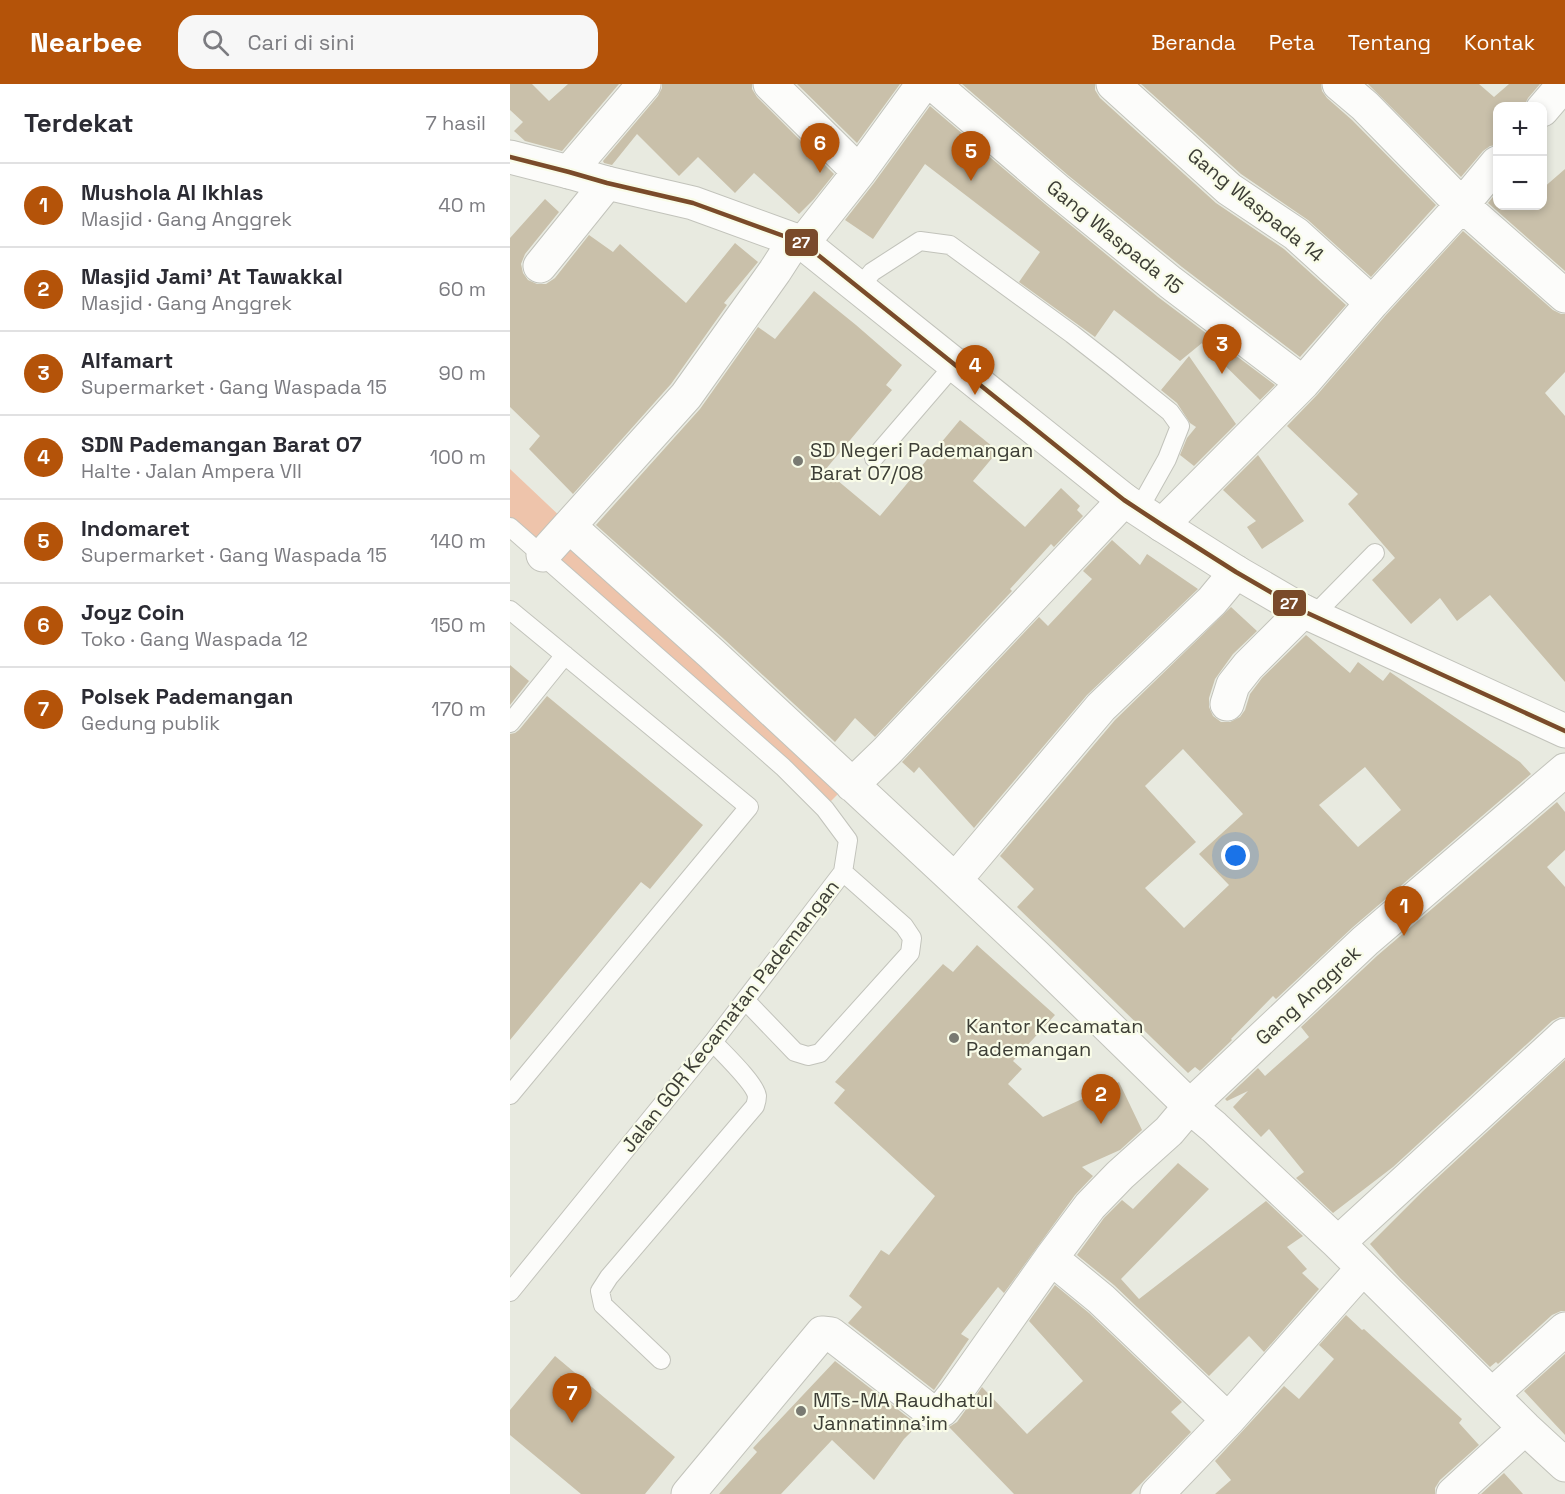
<!DOCTYPE html>
<html lang="id">
<meta charset="utf-8">
<style>
:root{--surface:#fff;--page:#f7f7f7;--text:#2b2b33;--muted:#7c7c81;--line:#e1e1e2;--accent:#b45309}
body{margin:0;font-family:"Space Grotesk",sans-serif;background:var(--page);color:var(--text)}
.controls{position:absolute;right:18px;top:18px;display:grid;overflow:hidden;border-radius:12px;box-shadow:0 3px 9px #0003}
.controls button{width:54px;height:54px;display:grid;place-items:center;padding:0;border:0;border-bottom:2px solid var(--line);background:var(--surface);color:var(--text);font:30px sans-serif}
.you{position:absolute;left:726px;top:772px;width:21px;height:21px;margin:-15px;border:4px solid #fff;border-radius:50%;background:#1a73e8;box-shadow:0 0 0 9px #1a73e833}
.badge{display:grid;place-items:center;width:39px;height:39px;border-radius:50%;background:var(--accent);color:#fff;font-size:20px;font-weight:700}
.pin{position:absolute;translate:-50% -50px;filter:drop-shadow(0 2px 3px #0008)}
.pin::after{content:'';position:absolute;top:32px;width:21px;height:18px;background:inherit;clip-path:polygon(0 0,100% 0,50% 100%)}
.list{margin:0;padding:0;list-style:none}
h2{display:flex;justify-content:space-between;align-items:center;height:78px;margin:0;padding:0 24px;font-size:26px}
h2 small{font-size:20px;font-weight:400;color:var(--muted)}
.list li{display:grid;grid-template-columns:39px 1fr auto;gap:18px;align-items:center;box-sizing:border-box;height:84px;padding:0 24px;border-top:2px solid var(--line)}
.list b{display:block;font-size:22px;white-space:nowrap}
.list p{margin:0;font-size:20px;white-space:nowrap;color:var(--muted)}
.list em{font-size:20px;font-style:normal;color:var(--muted)}
.icon{flex:none;width:33px;height:33px;fill:none;stroke:currentColor;stroke-width:2;stroke-linecap:round;stroke-linejoin:round}
.map{position:relative;flex:none;width:1055px;height:1410px;overflow:hidden}
header{display:flex;align-items:center;gap:36px;box-sizing:border-box;height:84px;padding:0 30px;background:var(--accent);color:#fff}
header strong{font-size:28px}
nav{display:flex;gap:33px;margin-inline-start:auto;font-size:21px}
.search{width:420px;height:54px;background:var(--page);display:flex;align-items:center;gap:15px;box-sizing:border-box;padding:0 21px;border-radius:18px;color:var(--muted);font-size:22px}
main{display:flex}
aside{flex:1;background:var(--surface)}
.map>svg:first-child{display:block}
.green{fill:#eec4ab}
.building{fill:#c9c0aa;fill-rule:evenodd}
.lines{fill:none;stroke-linecap:round;stroke-linejoin:round}
.service-casing{stroke:#c2c3bb;stroke-width:20}
.minor-casing{stroke:#c2c3bb;stroke-width:35}
.tertiary-casing{stroke:#c2c3bb;stroke-width:35}
.service{stroke:#fcfcfa;stroke-width:18}
.minor{stroke:#fcfcfa;stroke-width:33}
.tertiary{stroke:#fcfcfa;stroke-width:33}
.bus-1-casing{stroke:#f9fce8;stroke-width:9}
.bus-1{stroke:#7a4b2a;stroke-width:4.5}
.poi-dot{fill:#797a72;stroke:#f9fce8;stroke-width:2}
.labels{text-anchor:middle;dominant-baseline:central;stroke-width:4.5;stroke-linejoin:round;paint-order:stroke}
.street-label{font-size:20px;fill:#3d3e36;stroke:#f9fce8}
.poi-label{font-size:20px;fill:#3d3e36;stroke:#f9fce8;text-anchor:start}
.line-badge{stroke:#f9fce8;stroke-width:2}
.badge-label{font-size:16px;text-anchor:middle;font-weight:bold;fill:#fff}
</style>
<header>
<strong>Nearbee</strong>
<div class="search"><svg class="icon" aria-label="search" viewBox="0 0 24 24"><circle cx="10" cy="10" r="6"/><path d="M15 15l6 6"/></svg>Cari di sini</div>
<nav><a>Beranda</a><a>Peta</a><a>Tentang</a><a>Kontak</a></nav>
</header>
<main>
<aside>
<h2>Terdekat<small>7 hasil</small></h2>
<ul class="list">
<li><span class="badge">1</span><div><b>Mushola Al Ikhlas</b><p>Masjid · Gang Anggrek</p></div><em>40 m</em></li>
<li><span class="badge">2</span><div><b>Masjid Jami' At Tawakkal</b><p>Masjid · Gang Anggrek</p></div><em>60 m</em></li>
<li><span class="badge">3</span><div><b>Alfamart</b><p>Supermarket · Gang Waspada 15</p></div><em>90 m</em></li>
<li><span class="badge">4</span><div><b>SDN Pademangan Barat 07</b><p>Halte · Jalan Ampera VII</p></div><em>100 m</em></li>
<li><span class="badge">5</span><div><b>Indomaret</b><p>Supermarket · Gang Waspada 15</p></div><em>140 m</em></li>
<li><span class="badge">6</span><div><b>Joyz Coin</b><p>Toko · Gang Waspada 12</p></div><em>150 m</em></li>
<li><span class="badge">7</span><div><b>Polsek Pademangan</b><p>Gedung publik</p></div><em>170 m</em></li>
</ul>
</aside>
<div class="map">
<svg width="1055" height="1410" viewBox="0 0 1055 1410">
<rect width="100%" height="100%" fill="#e8eae0"/>
<!-- green -->
<path class="green" d="M0,385L308,676L337,701L316,722L0,445Z"/>
<!-- building -->
<path class="building" d="M0,0H22L39,17L58,0H109L52,67L15,57L4,47L13,38L0,26Z
M152,0H242V5L247,13L324,90L304,115L289,130L244,89L225,109L188,73L169,92L127,50L102,81L94,79L93,77L148,12L152,4Z
M287,0H390L347,59Z
M452,0H585V6L590,14L706,119L774,165L836,221L790,273L672,183L559,92Z
M631,0H811L812,7L817,14L842,36L926,121L861,193L798,136L731,90Z
M858,0H969L984,13L999,0H1030L1018,14L1014,22H987V61L980,62L973,67L951,93Z
M420,22L535,120L648,213L765,301L750,316L692,259L670,277L604,226L585,253L509,198L530,168L415,80L363,155L335,136L364,99Z
M1055,85V187L978,119L987,108V122H1032V105Z
M35,115L49,128L15,170L11,180L13,189L18,196L27,200H36L45,194L79,151L103,168L110,160L176,219L225,159L248,178L214,219L217,221L161,300L63,410L19,365L30,352L0,323V154Z
M953,147L1043,226L1051,230H1055V288L1035,309L1055,332V598L980,511L947,537L930,514L901,540L862,496L885,474L838,420L848,410L777,342L807,311L876,231Z
M304,207L346,241L392,281L376,301L382,306L315,386L370,432L450,336L488,367L463,397L515,443L551,404L570,422L567,426L573,432L544,463L541,460L500,505L502,507L365,653L345,634L325,658L215,556L86,441L190,325L248,243L265,255Z
M679,272L726,340L684,382L670,371L677,354L686,343L680,339L667,319L651,306Z
M748,371L794,437L752,465L737,443L746,437L713,406Z
M602,456L630,481L637,470L688,505L577,611L464,744L409,683L404,689L392,678L529,533L538,542L582,495L573,487Z
M721,523L747,547L723,570L705,595L699,614V623L703,632L711,638H720L730,633L735,626L740,610L752,594L796,551L840,589L848,578L873,597L880,588L1010,678L1021,690L843,843L766,915L763,912L721,955L722,956L690,987L685,983L678,989L507,823L524,805L490,772L605,636ZM673,665L733,730L689,770L719,801L674,844L635,804L686,758L635,702ZM855,683L891,726L848,763L809,721Z
M0,581L19,597L0,621Z
M37,612L193,741L140,805L131,798L0,956V650L5,649L9,646Z
M1047,718L1055,728V766L1037,783L1055,803V933H1050L1042,937L883,1083L823,1129L786,1094L794,1088L759,1045L751,1053L723,1023L738,1007L717,1017L715,1015L748,984L755,992L799,953L791,943L868,871Z
M467,861L545,931L503,977L512,985L498,1000L533,1033L609,998L632,1046L610,1066L572,1083L583,1092L565,1111L494,1209L488,1203L451,1250L459,1255L424,1306L338,1239L352,1223L339,1212L371,1166L379,1171L425,1112L324,1019L335,1006L325,998L433,880L443,888Z
M1055,976V1227H1051L1042,1231L988,1280L986,1278L980,1283L890,1194L860,1160L913,1107Z
M668,1079L699,1105L611,1195L629,1215L756,1117L793,1152L777,1163L797,1185L792,1189L809,1205L754,1268L739,1252L699,1292L604,1201L567,1171L594,1134L612,1116L623,1125Z
M545,1201L579,1229L672,1318L661,1328L681,1348L621,1410H504L439,1343L447,1338L472,1303L517,1350L573,1297L519,1237Z
M836,1231L852,1246L854,1245L952,1335L949,1339L969,1361L930,1396L925,1404V1410H705L721,1396L705,1377L774,1302L789,1315L824,1275L809,1261Z
M1055,1270V1351L1014,1307Z
M45,1272L165,1373L135,1410H71L0,1351V1326Z
M325,1277L408,1341L394,1355L364,1396L322,1356L271,1410H209L247,1368L243,1364Z
M994,1389L1013,1410H971Z"/>
<g class="lines">
<defs>
<path id="service" d="M349,204L362,188L410,157L440,161L562,250L603,282L660,328L670,342L657,375L629,425
M364,374L444,281
M0,443L273,683L315,725L338,756L333,788L203,958L0,1208
M0,526L239,723L0,1011
M803,532L865,469
M0,639L55,571
M236,917L285,968L298,972L310,969L400,869L402,854L394,842L333,788
M151,1276L93,1221L90,1207L99,1193L245,1022C246,1019 247,1015 247,1012C245,999 213,969 203,958"/>
<path id="minor" d="M260,0L349,88
M423,0L547,106L660,198L793,299
M603,0L719,105L786,150L862,219
M829,0L855,22L952,121L1055,212
M1032,26L1044,12L1055,2
M59,88L134,0
M293,159L349,88L413,0
M30,182L97,99
M652,441L793,299L862,219L952,121L987,79
M59,442L202,570L445,796L526,872L686,1028L704,1043L828,1159L1015,1344L1055,1381
M33,471L176,312L265,187L285,156
M717,620L723,601L738,582L793,527
M342,701L377,667L614,416
M445,796L591,623L702,517L726,488
M828,1159L1055,951
M982,1311L1055,1245
M718,1336L591,1215L541,1174L580,1122L610,1091L659,1047L680,1022L855,857L1055,686
M178,1410L312,1249L321,1250L419,1326L426,1329L432,1326L444,1311L541,1174
M647,1410L718,1336L853,1184
M943,1410L1015,1344"/>
<path id="tertiary" d="M0,73L59,88L97,99L183,119L293,159L595,401L614,416L652,441L726,488L793,527L1055,647"/>
</defs>
<!-- service casing -->
<use href="#service" class="service-casing"/>
<!-- minor casing -->
<use href="#minor" class="minor-casing"/>
<!-- tertiary casing -->
<use href="#tertiary" class="tertiary-casing"/>
<!-- service -->
<use href="#service" class="service"/>
<!-- minor -->
<use href="#minor" class="minor"/>
<!-- tertiary -->
<use href="#tertiary" class="tertiary"/>
<defs>
<path id="bus-1" d="M0,73L59,88L97,99L183,119L293,159L595,401L614,416L652,441L726,488L793,527L1055,647"/>
</defs>
<!-- bus-1 casing -->
<use href="#bus-1" class="bus-1-casing"/>
<!-- bus-1 -->
<use href="#bus-1" class="bus-1"/>
</g>
<!-- markers -->
<g class="poi-dot">
<circle cx="288" cy="377" r="6"/>
<circle cx="444" cy="954" r="6"/>
<circle cx="291" cy="1327" r="6"/>
</g>
<g class="labels">
<!-- street labels -->
<g class="street-label">
<text transform="translate(746 121) rotate(39)">Gang Waspada 14</text>
<text transform="translate(605 153) rotate(39)">Gang Waspada 15</text>
<text transform="translate(798 911) rotate(-43)">Gang Anggrek</text>
<text transform="translate(220 932) rotate(-52)">Jalan GOR Kecamatan Pademangan</text>
</g>
<!-- poi labels -->
<g class="poi-label">
<text x="300" y="366">SD Negeri Pademangan<tspan x="300" dy="23">Barat 07/08</tspan></text>
<text x="456" y="942">Kantor Kecamatan<tspan x="456" dy="23">Pademangan</tspan></text>
<text x="303" y="1316">MTs-MA Raudhatul<tspan x="303" dy="23">Jannatinna'im</tspan></text>
</g>
</g>
<g class="line-badge">
<rect x="274" y="144" width="35" height="29" rx="6" fill="#7a4b2a"/>
<rect x="762" y="505" width="35" height="28" rx="6" fill="#7a4b2a"/>
</g>
<g class="badge-label">
<text x="291" y="164">27</text>
<text x="779" y="525">27</text>
</g>
</svg>
<div class="controls">
<button>+</button>
<button>−</button>
</div>
<div class="you"></div>
<div class="pin badge" style="left:894px;top:852px">1</div>
<div class="pin badge" style="left:591px;top:1040px">2</div>
<div class="pin badge" style="left:712px;top:290px">3</div>
<div class="pin badge" style="left:465px;top:311px">4</div>
<div class="pin badge" style="left:461px;top:97px">5</div>
<div class="pin badge" style="left:310px;top:89px">6</div>
<div class="pin badge" style="left:62px;top:1339px">7</div>
</div>
</main>
